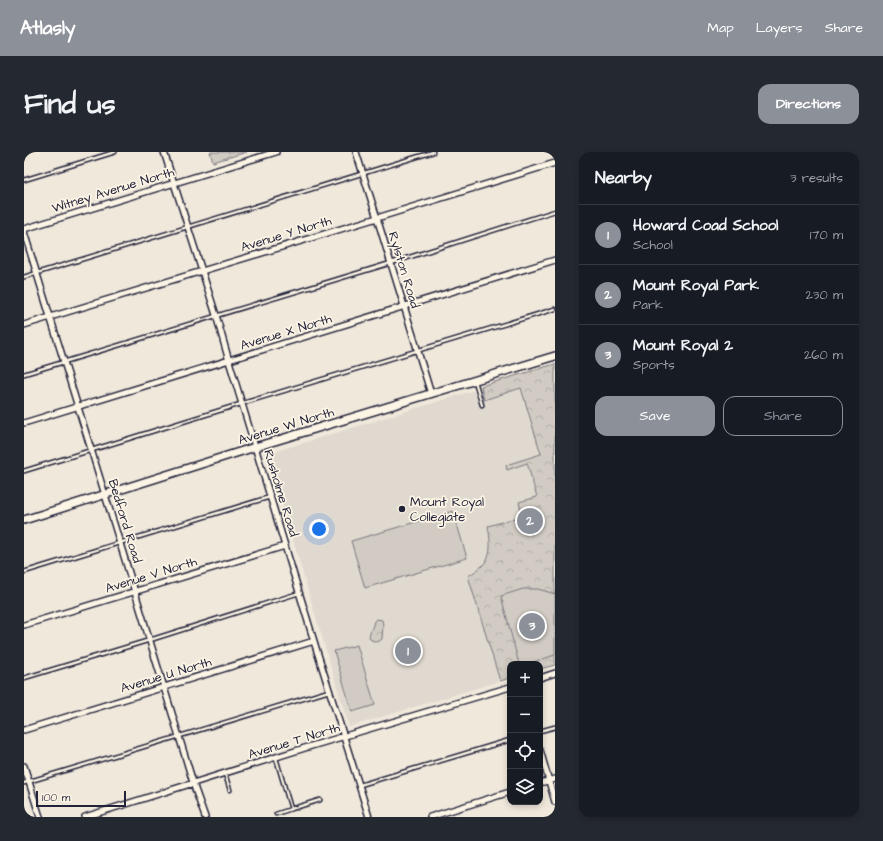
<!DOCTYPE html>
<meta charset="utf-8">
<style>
:root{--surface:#171b24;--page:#242831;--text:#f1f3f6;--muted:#9ea1a6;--line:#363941;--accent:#8c9099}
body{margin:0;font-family:"Architects Daughter",sans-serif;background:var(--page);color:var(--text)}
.controls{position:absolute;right:12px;bottom:12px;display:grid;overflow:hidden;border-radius:8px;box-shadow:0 2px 6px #0003}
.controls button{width:36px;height:36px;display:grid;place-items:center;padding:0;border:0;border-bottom:1px solid var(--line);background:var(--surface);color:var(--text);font:20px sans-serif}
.scale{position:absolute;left:12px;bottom:10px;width:90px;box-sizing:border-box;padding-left:4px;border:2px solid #22223b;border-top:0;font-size:11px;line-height:14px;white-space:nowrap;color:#22223b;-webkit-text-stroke:3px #fcf5e5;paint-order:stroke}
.you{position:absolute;left:295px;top:377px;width:14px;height:14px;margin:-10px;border:3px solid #fff;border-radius:50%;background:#1a73e8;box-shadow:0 0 0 6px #1a73e833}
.badge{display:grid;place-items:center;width:26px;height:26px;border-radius:50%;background:var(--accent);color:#fff;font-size:13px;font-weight:700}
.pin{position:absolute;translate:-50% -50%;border:2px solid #fff;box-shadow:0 1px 4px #0006}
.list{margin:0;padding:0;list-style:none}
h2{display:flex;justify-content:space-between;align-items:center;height:52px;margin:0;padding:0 16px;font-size:17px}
h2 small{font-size:13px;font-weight:400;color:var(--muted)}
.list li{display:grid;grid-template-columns:26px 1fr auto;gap:12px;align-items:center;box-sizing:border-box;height:60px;padding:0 16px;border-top:1px solid var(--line)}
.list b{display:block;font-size:15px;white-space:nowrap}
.list p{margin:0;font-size:13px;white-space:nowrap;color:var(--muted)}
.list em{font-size:13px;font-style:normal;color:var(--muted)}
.actions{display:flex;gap:8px;padding:12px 16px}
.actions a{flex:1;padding:9px 0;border:1px solid var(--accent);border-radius:12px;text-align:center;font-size:14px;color:var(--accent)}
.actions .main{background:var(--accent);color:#fff}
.icon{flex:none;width:22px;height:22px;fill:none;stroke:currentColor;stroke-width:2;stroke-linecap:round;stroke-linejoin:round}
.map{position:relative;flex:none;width:531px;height:665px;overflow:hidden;border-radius:12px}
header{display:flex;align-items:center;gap:24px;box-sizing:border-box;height:56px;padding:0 20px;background:var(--accent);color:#fff}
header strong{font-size:19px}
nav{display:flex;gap:22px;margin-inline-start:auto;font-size:14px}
.intro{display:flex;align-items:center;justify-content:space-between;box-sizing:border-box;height:96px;padding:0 24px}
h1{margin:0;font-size:28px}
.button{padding:10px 18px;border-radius:12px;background:var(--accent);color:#fff;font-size:14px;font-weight:700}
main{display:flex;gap:24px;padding:0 24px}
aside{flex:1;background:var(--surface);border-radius:12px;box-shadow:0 2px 6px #0003}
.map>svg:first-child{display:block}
.built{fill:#e0d9cf}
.forest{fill:url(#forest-crowns);stroke:#7a767f}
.pitch{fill:#d1cbc3;stroke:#7a767f}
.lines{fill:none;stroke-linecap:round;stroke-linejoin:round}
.lane-casing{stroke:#22223b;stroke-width:5.5}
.street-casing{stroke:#22223b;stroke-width:8}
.secondary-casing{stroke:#22223b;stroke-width:10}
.lane{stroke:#fcf5e5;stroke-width:2.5}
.street{stroke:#fcf5e5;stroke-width:5}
.secondary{stroke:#fcf5e5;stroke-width:7}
.poi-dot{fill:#22223b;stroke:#fcf5e5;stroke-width:1.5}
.labels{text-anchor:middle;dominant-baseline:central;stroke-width:3.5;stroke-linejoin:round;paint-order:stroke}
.street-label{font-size:13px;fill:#22223b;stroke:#fcf5e5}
.poi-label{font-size:13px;fill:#22223b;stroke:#fcf5e5;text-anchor:start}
</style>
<header>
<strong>Atlasly</strong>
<nav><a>Map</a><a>Layers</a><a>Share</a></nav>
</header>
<div class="intro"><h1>Find us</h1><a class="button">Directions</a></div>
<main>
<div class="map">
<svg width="531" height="665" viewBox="0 0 531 665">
<defs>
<pattern id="forest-crowns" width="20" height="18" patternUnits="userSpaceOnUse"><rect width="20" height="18" fill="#d1cbc3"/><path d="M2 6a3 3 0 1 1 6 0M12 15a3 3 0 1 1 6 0" fill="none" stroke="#b3aea8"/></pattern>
</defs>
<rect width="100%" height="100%" fill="#efe8db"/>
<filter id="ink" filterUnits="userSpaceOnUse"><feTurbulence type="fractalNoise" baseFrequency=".025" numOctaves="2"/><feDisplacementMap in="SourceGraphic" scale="8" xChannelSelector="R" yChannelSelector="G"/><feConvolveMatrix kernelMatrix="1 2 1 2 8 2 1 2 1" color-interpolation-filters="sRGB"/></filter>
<g filter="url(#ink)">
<!-- built -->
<path class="built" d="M498,235L519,302L502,308L513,345L498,364L467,391L464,405L460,412L444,424L476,529L325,575L243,302L458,236Z"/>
<!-- forest -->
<path class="forest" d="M186,0H223L189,10Z
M531,212V513L516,517V512H486V526L476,529L444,424C449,421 455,417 459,413C469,402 466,386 464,374L498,364L495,350L513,345L503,311L483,318L482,313L517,302L497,236L460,248L457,234Z
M353,467L358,468L359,473L358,487L354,490L347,488L345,485C346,479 349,475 350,469Z"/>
<!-- pitch -->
<path class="pitch" d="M429,359L443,406L341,436L327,389Z
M499,437H514L531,442V503L503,512H495L477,444Z
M333,493L351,553L328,560L310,499Z"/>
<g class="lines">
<defs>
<path id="lane" d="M0,28L91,0
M0,125L409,0
M0,222L367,111L531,59
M451,229L458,253
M0,319L223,250L531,157
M0,420L246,345
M0,526L126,488L275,441
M516,579L531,575
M252,606L267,657L252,662
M201,622L206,638
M0,631L305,539
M336,633L486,588
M267,657L296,648"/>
<path id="street" d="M140,0L192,163L205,209L292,496L345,665
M332,0L353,66L407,242
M0,77L252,0
M0,80C57,266 115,451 171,637L181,665
M0,173L353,66L531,11
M0,271L531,108
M0,473L261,394
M516,526L531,521
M0,578L290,489
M516,598L531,650
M0,614L16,665
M516,631L531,627
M61,665L284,595L486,535
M406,665L486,640"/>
<path id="secondary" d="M0,368L231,295L531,204"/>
</defs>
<!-- lane casing -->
<use href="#lane" class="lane-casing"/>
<!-- street casing -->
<use href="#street" class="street-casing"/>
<!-- secondary casing -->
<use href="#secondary" class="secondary-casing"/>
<!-- lane -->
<use href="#lane" class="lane"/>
<!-- street -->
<use href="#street" class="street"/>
<!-- secondary -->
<use href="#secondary" class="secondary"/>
</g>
</g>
<!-- markers -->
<circle class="poi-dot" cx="378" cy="357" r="4"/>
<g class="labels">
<!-- street labels -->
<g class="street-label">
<text transform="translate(89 38) rotate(-17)">Witney Avenue North</text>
<text transform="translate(262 82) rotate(-17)">Avenue Y North</text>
<text transform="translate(380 118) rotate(73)">Rylston Road</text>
<text transform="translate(262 180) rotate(-17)">Avenue X North</text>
<text transform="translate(262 274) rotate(-17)">Avenue W North</text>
<text transform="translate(257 341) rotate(73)">Rusholme Road</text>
<text transform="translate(101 369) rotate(73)">Bedford Road</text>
<text transform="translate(127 423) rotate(-17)">Avenue V North</text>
<text transform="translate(142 523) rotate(-17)">Avenue U North</text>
<text transform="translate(270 589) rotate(-17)">Avenue T North</text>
</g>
<!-- poi labels -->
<g class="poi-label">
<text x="386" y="350">Mount Royal<tspan x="386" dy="15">Collegiate</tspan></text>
</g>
</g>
</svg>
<div class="controls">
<button>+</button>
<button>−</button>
<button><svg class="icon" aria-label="locate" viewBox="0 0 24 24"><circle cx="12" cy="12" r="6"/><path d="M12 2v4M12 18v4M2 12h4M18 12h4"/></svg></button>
<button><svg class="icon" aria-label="layers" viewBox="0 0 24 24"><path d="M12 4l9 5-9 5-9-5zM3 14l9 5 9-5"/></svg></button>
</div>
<div class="scale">100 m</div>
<div class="you"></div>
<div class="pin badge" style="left:384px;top:499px">1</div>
<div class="pin badge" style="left:506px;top:369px">2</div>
<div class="pin badge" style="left:508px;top:474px">3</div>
</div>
<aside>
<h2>Nearby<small>3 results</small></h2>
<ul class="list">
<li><span class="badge">1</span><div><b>Howard Coad School</b><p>School</p></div><em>170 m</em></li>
<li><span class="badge">2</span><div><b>Mount Royal Park</b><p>Park</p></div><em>230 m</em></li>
<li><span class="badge">3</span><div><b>Mount Royal 2</b><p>Sports</p></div><em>260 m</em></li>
</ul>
<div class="actions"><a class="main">Save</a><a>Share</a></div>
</aside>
</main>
